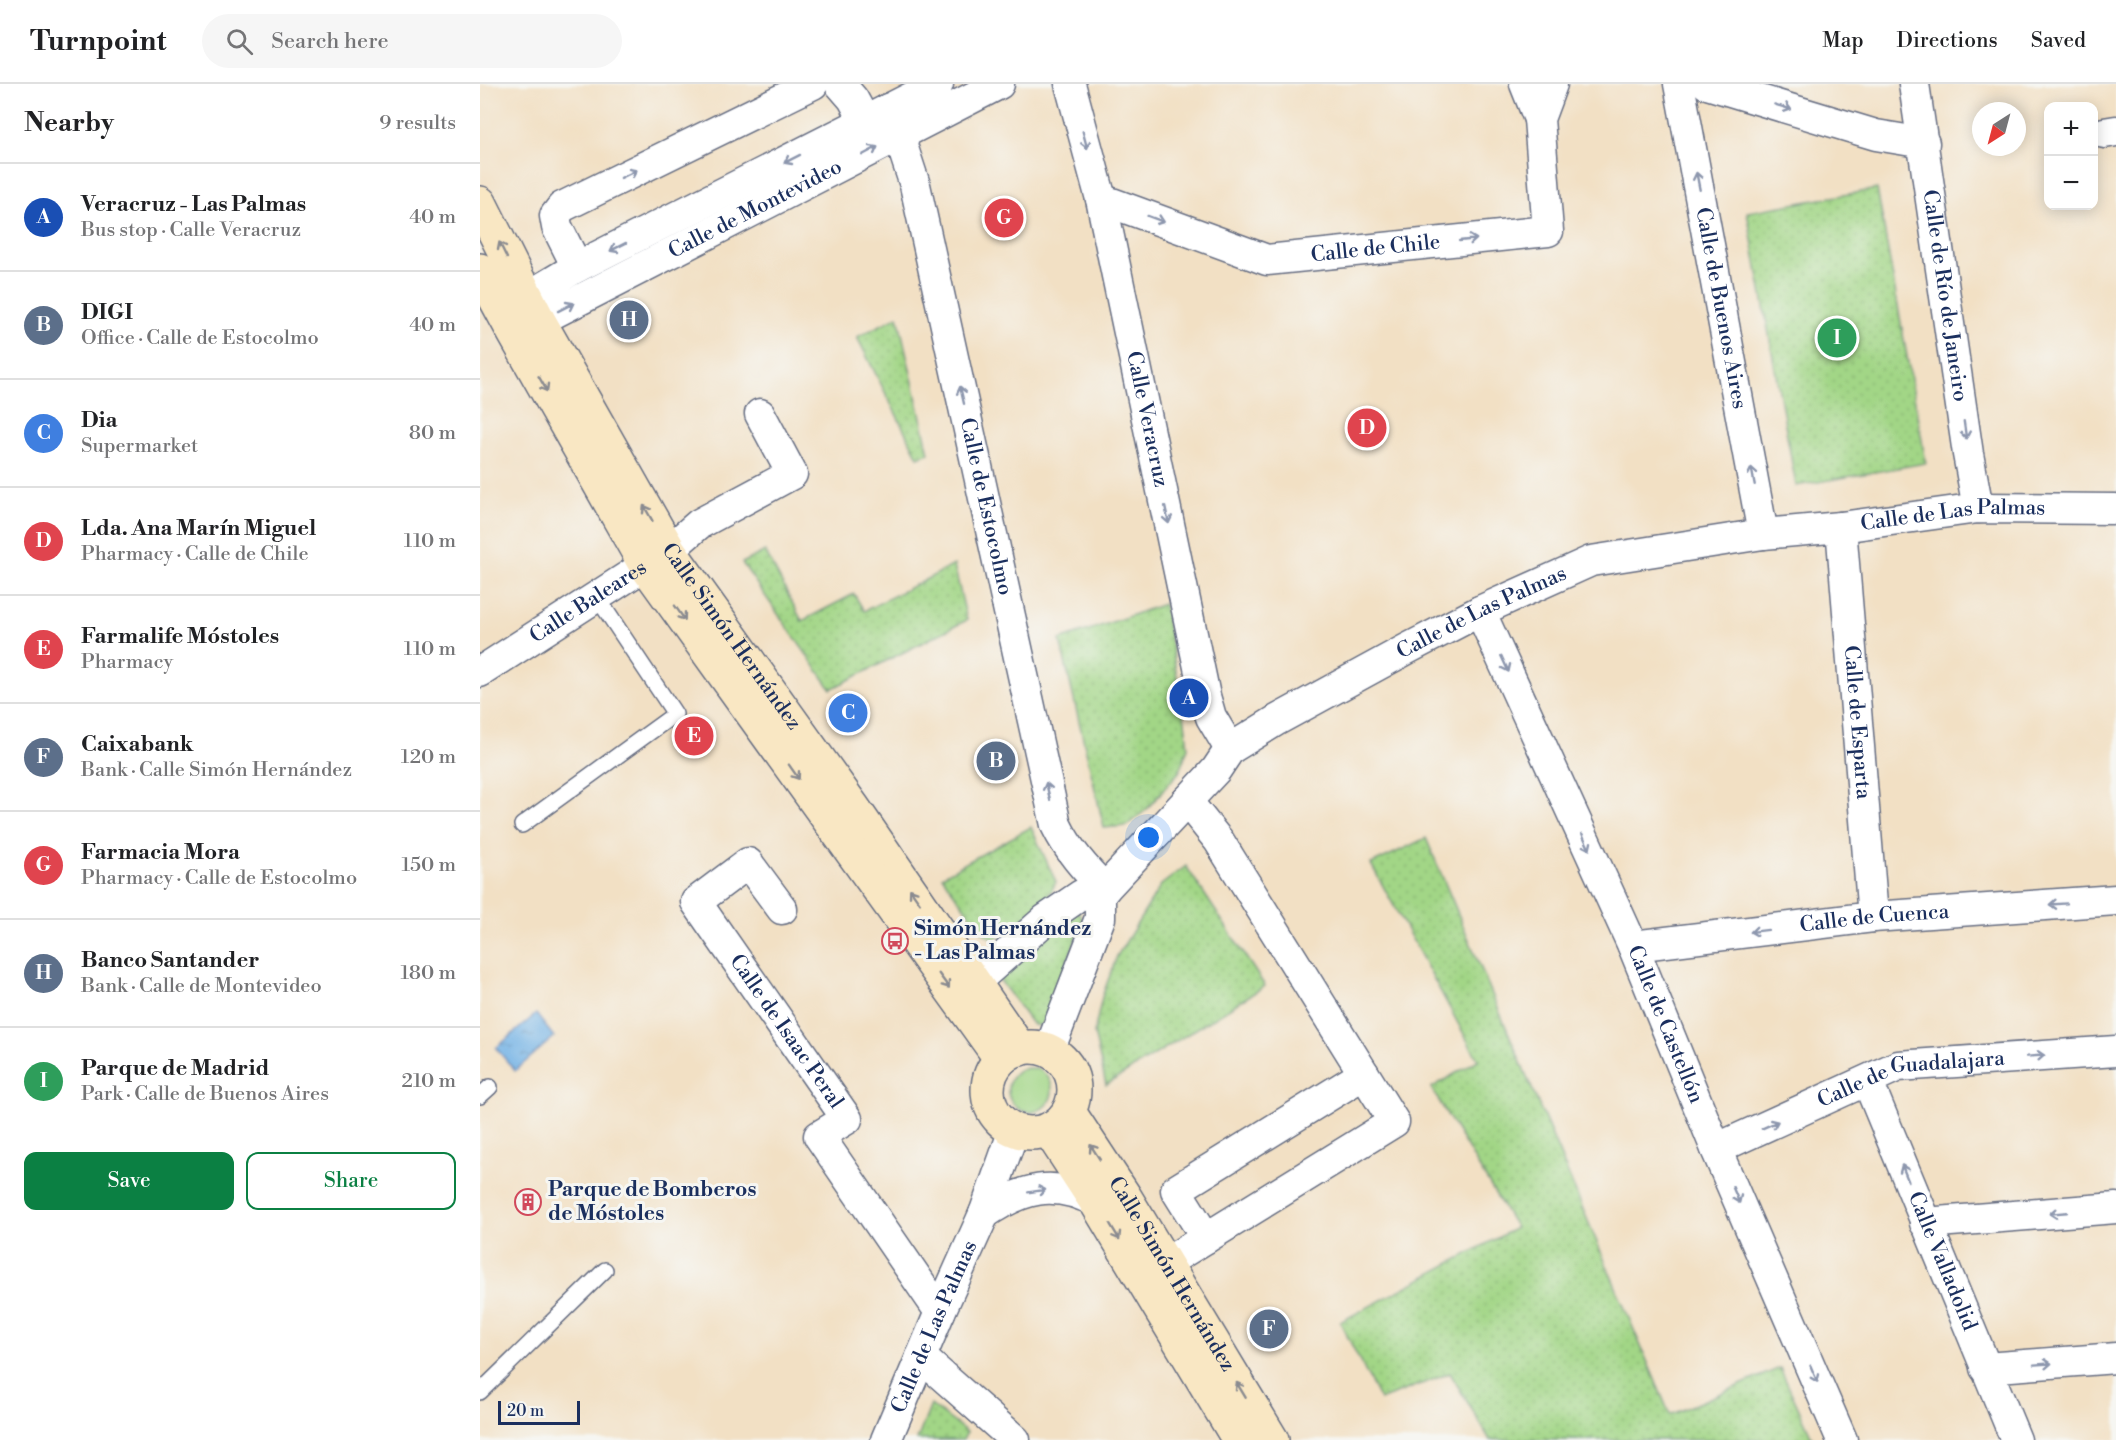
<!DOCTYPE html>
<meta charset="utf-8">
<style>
:root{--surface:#fff;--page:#f6f6f6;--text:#202124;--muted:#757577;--line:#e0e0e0;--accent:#0b8043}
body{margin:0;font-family:"Libre Bodoni",serif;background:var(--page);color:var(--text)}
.controls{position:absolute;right:18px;top:18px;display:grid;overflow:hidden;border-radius:12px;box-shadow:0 3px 15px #0003}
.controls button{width:54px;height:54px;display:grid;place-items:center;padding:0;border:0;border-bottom:2px solid var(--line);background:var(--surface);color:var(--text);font:30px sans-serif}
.compass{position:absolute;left:1492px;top:18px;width:54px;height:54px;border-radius:50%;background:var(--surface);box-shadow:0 3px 15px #0003;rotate:216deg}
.scale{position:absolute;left:18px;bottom:15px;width:82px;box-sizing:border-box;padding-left:6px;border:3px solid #1b2f5e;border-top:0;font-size:16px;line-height:21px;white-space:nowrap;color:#1b2f5e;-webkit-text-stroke:4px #f6f6f2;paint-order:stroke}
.you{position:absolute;left:669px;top:754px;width:21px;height:21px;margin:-15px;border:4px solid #fff;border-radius:50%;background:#1a73e8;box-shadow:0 0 0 9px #1a73e833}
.badge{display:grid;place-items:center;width:39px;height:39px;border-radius:50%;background:var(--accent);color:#fff;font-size:20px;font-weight:700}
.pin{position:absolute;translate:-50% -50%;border:3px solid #fff;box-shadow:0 2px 6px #0006}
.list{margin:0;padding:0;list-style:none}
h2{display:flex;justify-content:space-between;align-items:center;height:78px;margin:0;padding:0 24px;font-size:26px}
h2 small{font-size:20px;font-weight:400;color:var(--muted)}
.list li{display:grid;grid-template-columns:39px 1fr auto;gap:18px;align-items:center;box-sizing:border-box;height:108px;padding:0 24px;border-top:2px solid var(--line)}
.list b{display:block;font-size:22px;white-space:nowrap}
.list p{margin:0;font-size:20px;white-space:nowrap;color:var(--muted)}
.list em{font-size:20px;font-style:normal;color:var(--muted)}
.actions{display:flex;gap:12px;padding:18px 24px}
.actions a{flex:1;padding:14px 0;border:2px solid var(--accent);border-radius:12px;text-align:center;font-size:21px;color:var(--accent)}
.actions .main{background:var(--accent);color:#fff}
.icon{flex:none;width:33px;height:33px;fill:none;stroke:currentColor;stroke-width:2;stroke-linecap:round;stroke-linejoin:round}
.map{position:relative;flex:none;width:1636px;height:1356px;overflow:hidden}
header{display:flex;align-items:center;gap:36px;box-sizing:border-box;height:84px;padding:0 30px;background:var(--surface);border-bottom:2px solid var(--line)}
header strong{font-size:28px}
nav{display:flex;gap:33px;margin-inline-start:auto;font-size:21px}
.search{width:420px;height:54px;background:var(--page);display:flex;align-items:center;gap:15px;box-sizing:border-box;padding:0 21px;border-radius:33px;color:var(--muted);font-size:22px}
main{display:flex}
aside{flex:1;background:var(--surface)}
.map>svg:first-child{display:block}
.grass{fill:#a2d686;stroke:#5e8272;stroke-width:1.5}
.park{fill:url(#park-dots);stroke:#5e8272;stroke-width:1.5}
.water{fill:url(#water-ripples);stroke:#4670a2;stroke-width:1.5}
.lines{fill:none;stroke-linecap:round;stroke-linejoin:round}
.lane-casing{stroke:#666d82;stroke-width:18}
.street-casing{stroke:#666d82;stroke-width:33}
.secondary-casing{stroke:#666d82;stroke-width:36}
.lane{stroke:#fff;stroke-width:15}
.street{stroke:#fff;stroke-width:30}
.secondary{stroke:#f9e7c3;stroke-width:33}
.oneway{stroke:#8d97ae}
.oneway2{stroke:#8a8b90}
.labels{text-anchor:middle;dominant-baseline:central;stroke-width:6;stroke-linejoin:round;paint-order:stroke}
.street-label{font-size:21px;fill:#1b2f5e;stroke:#f6f6f2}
.poi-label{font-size:21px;font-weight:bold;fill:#1b2f5e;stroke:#f6f6f2;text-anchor:start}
</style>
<header>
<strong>Turnpoint</strong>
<div class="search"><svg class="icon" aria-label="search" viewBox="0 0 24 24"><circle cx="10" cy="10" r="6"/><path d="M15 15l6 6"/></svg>Search here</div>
<nav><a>Map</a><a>Directions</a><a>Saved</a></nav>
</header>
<main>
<aside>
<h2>Nearby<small>9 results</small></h2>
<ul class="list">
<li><span class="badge" style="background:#1a4fb4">A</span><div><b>Veracruz - Las Palmas</b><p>Bus stop · Calle Veracruz</p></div><em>40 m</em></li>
<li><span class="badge" style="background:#5c6f8a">B</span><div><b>DIGI</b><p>Office · Calle de Estocolmo</p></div><em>40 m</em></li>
<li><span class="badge" style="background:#3f7fe0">C</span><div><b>Dia</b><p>Supermarket</p></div><em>80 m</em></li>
<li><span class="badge" style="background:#e0444e">D</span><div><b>Lda. Ana Marín Miguel</b><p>Pharmacy · Calle de Chile</p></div><em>110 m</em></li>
<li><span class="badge" style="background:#e0444e">E</span><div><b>Farmalife Móstoles</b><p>Pharmacy</p></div><em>110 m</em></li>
<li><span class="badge" style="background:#5c6f8a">F</span><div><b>Caixabank</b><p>Bank · Calle Simón Hernández</p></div><em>120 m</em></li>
<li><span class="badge" style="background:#e0444e">G</span><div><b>Farmacia Mora</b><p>Pharmacy · Calle de Estocolmo</p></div><em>150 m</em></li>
<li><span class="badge" style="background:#5c6f8a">H</span><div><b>Banco Santander</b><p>Bank · Calle de Montevideo</p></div><em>180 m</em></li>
<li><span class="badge" style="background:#2e9e5b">I</span><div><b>Parque de Madrid</b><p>Park · Calle de Buenos Aires</p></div><em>210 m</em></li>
</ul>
<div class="actions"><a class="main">Save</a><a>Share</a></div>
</aside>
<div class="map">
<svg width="1636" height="1356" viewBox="0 0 1636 1356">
<defs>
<pattern id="park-dots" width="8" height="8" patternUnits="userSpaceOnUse" patternTransform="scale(1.5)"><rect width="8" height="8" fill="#a2d686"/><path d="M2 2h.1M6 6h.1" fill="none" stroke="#8bb876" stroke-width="1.8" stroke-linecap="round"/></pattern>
<pattern id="water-ripples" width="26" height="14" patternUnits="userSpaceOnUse" patternTransform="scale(1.5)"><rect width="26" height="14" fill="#71b1e5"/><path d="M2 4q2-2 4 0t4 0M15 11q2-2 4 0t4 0" fill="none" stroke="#5c90bd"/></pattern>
</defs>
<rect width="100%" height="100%" fill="#f6f6f2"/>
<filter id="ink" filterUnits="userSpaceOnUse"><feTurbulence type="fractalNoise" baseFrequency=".0167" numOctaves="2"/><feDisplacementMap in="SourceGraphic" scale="12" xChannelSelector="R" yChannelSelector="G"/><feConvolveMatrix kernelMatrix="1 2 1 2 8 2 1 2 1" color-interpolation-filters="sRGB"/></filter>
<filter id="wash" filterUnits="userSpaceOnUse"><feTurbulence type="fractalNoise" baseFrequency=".008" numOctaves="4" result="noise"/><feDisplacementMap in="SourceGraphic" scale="24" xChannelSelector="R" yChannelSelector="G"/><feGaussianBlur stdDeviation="1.35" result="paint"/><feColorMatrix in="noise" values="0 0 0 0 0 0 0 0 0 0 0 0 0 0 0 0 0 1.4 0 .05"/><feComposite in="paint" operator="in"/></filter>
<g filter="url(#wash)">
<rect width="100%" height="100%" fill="#f2e0c4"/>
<!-- grass -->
<path class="grass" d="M528 1006a22 22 0 1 1 44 0a22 22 0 1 1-44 0Z"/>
<!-- park -->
<path class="park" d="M1397,105L1446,379L1316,402L1267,128Z
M418,232L449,369L438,373L377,253Z
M285,467L322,537L374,510L384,527L474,481L487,536L351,605L262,479Z
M684,520L705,637L708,664L699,688L666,726L646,742L624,744L580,556Z
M551,743L576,798C564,825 539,843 513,855L501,847L462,792Z
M946,754L1190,1331L1300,1284L1333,1356H1010L970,1289L900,1316L860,1238L1036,1144L951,1004L998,976L891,780Z
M706,782L785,902L626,1001L614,949L622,913L637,872L681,801Z
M597,825L603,836L567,933L560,942L553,941L519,895Z
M451,1321L487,1348L483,1356H437Z"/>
<!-- water -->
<path class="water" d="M56,930L74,953L35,987L16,964Z"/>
</g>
<g filter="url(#ink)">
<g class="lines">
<defs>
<path id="lane" d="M42,741L195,630L117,513
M0,1012L10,1003
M0,1308L125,1186"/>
<g id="street">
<path d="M360,0L373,15L385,37"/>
<path id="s1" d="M590,0L621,115L725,612L731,633L750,665"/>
<path d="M1045,0L1059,35"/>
<path id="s2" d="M1199,0L1283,450"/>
<path d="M1227,0L1396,51L1444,59"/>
<path id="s3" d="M1434,0L1488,370L1498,424"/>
<path id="s4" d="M408,25L419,52L435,101L576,741C588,766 605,785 625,805"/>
<path d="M1624,49L1636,47"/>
<path id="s5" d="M621,115L787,176L1068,147L1059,35L1072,0"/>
<path d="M97,183L77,143L75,132L82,123L333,0"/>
<path d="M27,225L97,183L458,0"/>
<path id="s6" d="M37,248L519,0"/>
<path id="s7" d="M1361,443L1393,833"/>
<path id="s8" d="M1000,527L1153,862L1236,1065L1362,1356"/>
<path id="s9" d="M0,588L189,466L219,440L312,390L280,330"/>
<path id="s10" d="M302,825L268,779L216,818L367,1035L339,1052L460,1228"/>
<path id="s11" d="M1153,862L1393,833L1636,816"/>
<path d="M495,898L566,835L601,811L620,810"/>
<path id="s12" d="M569,967L620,834V810L736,686L750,665L797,636L927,565L1000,527L1111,477L1283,450L1361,443L1498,424L1636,425"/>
<path id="s13" d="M1388,998L1536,1356"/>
<path id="s14" d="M1236,1065L1418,982L1636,967"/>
<path d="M504,1130C542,1104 574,1095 616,1118"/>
<path d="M1445,1139L1636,1124"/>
<path d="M726,1154L696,1106L884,990"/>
<path d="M684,1180L914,1038L739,757L707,717"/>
<path d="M441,1273L535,1356"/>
<path d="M1505,1284L1636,1274"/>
<path id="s15" d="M406,1356L460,1228L504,1130L534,1046"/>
</g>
<g id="secondary">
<path id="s16" d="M0,119L59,237L189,466L373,723L540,965"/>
<path d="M0,186L34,249L166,482L521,975"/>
<circle cx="551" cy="1006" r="43"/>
<path id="s17" d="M589,1028L645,1113L792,1356"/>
<path d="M569,1046L616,1118L759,1356"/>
</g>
</defs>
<!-- lane casing -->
<use href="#lane" class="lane-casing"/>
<!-- street casing -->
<use href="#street" class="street-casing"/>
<!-- secondary casing -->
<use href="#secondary" class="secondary-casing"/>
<!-- lane -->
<use href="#lane" class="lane"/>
<!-- street -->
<use href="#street" class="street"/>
<!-- secondary -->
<use href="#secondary" class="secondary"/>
</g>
<!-- one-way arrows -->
<defs><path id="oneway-shaft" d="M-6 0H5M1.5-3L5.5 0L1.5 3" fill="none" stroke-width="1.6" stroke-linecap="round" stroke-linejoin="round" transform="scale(1.5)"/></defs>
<g class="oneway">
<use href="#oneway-shaft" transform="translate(1303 23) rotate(17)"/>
<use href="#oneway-shaft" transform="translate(605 56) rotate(75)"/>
<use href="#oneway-shaft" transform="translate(390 67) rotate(-28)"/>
<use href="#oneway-shaft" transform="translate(312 75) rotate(153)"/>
<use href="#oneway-shaft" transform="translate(149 90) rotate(-26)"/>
<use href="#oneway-shaft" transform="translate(1218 97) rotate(-101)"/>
<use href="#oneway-shaft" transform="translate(676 135) rotate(20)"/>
<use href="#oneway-shaft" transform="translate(988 156) rotate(-6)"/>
<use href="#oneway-shaft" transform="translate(138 163) rotate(153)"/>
<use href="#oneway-shaft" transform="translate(86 223) rotate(-27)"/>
<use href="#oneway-shaft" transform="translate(482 311) rotate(-103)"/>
<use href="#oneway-shaft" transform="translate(1485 346) rotate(82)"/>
<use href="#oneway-shaft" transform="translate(1273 392) rotate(-101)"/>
<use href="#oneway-shaft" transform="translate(687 431) rotate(78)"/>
<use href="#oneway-shaft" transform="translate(1025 580) rotate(65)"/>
<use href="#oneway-shaft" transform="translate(568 707) rotate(-103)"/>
<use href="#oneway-shaft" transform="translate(1106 758) rotate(65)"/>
<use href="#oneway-shaft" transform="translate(1578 820) rotate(176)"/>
<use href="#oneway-shaft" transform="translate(1279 847) rotate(173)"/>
<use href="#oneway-shaft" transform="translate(1556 972) rotate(-4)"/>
<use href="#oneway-shaft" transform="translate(1290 1041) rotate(-24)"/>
<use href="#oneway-shaft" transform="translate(1425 1089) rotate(-112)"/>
<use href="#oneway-shaft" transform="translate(557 1107) rotate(-9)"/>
<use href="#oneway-shaft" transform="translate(1256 1111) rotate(67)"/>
<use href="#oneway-shaft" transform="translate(1578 1129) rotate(175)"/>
<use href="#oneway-shaft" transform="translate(1563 1280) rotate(-4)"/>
<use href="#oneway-shaft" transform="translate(1334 1290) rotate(67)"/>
</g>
<g class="oneway2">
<use href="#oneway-shaft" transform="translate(23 166) rotate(-116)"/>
<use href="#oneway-shaft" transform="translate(63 300) rotate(60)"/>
<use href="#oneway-shaft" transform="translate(168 429) rotate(-120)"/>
<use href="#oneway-shaft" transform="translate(200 529) rotate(55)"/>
<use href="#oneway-shaft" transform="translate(314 688) rotate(55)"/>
<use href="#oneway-shaft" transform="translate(435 812) rotate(-125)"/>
<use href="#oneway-shaft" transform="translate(464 897) rotate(54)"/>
<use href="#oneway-shaft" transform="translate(615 1068) rotate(-123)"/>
<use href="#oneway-shaft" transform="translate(635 1148) rotate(59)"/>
<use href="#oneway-shaft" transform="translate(761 1306) rotate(-121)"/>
</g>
</g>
<!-- icons -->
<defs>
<symbol id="bus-ring" viewBox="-11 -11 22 22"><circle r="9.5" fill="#f6f6f2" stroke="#d1495b" stroke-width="1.5"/><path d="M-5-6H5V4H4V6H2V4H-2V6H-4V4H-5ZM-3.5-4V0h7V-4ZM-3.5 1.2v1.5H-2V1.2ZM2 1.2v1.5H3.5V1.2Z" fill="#d1495b"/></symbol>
<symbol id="building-ring" viewBox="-11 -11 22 22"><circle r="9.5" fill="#f6f6f2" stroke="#d1495b" stroke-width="1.5"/><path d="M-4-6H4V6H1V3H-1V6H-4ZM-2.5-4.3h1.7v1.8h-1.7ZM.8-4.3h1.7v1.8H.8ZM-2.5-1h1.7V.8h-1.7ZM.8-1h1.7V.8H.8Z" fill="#d1495b"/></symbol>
</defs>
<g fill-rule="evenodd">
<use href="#bus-ring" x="400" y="842" width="30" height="30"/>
<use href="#building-ring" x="33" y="1103" width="30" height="30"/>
</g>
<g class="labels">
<!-- street labels -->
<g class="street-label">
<text stroke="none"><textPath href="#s6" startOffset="268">Calle de Montevideo</textPath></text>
<text stroke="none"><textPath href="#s5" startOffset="286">Calle de Chile</textPath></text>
<text stroke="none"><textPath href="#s3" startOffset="214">Calle de Río de Janeiro</textPath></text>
<text stroke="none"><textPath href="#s2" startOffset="228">Calle de Buenos Aires</textPath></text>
<text stroke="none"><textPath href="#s1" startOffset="344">Calle Veracruz</textPath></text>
<text stroke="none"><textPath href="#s4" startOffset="410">Calle de Estocolmo</textPath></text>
<text stroke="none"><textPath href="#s12" startOffset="1134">Calle de Las Palmas</textPath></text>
<text stroke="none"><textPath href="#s9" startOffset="129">Calle Baleares</textPath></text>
<text stroke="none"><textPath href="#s12" startOffset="648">Calle de Las Palmas</textPath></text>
<text stroke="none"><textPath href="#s16" startOffset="502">Calle Simón Hernández</textPath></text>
<text stroke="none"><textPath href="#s7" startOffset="196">Calle de Esparta</textPath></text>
<text stroke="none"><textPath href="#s11" startOffset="243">Calle de Cuenca</textPath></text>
<text stroke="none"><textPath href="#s8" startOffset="453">Calle de Castellón</textPath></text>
<text stroke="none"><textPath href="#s10" startOffset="280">Calle de Isaac Peral</textPath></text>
<text stroke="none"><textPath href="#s14" startOffset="210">Calle de Guadalajara</textPath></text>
<text stroke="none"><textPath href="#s13" startOffset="194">Calle Valladolid</textPath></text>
<text stroke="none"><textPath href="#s17" startOffset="192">Calle Simón Hernández</textPath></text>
<text stroke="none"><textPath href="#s15" startOffset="123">Calle de Las Palmas</textPath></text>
</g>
<!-- poi labels -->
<g class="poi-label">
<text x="434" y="845">Simón Hernández<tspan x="434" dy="24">- Las Palmas</tspan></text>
<text x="68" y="1106">Parque de Bomberos<tspan x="68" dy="24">de Móstoles</tspan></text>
</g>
</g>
</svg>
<div class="controls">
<button>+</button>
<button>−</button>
</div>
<svg class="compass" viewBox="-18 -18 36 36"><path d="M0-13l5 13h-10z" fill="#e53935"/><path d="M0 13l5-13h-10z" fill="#757577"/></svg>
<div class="scale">20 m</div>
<div class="you"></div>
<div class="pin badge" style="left:709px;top:614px;background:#1a4fb4">A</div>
<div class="pin badge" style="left:516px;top:677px;background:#5c6f8a">B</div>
<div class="pin badge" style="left:368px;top:629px;background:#3f7fe0">C</div>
<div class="pin badge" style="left:887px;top:344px;background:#e0444e">D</div>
<div class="pin badge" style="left:214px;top:652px;background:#e0444e">E</div>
<div class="pin badge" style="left:789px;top:1245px;background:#5c6f8a">F</div>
<div class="pin badge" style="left:524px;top:134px;background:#e0444e">G</div>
<div class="pin badge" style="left:149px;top:236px;background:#5c6f8a">H</div>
<div class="pin badge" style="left:1357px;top:254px;background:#2e9e5b">I</div>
</div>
</main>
